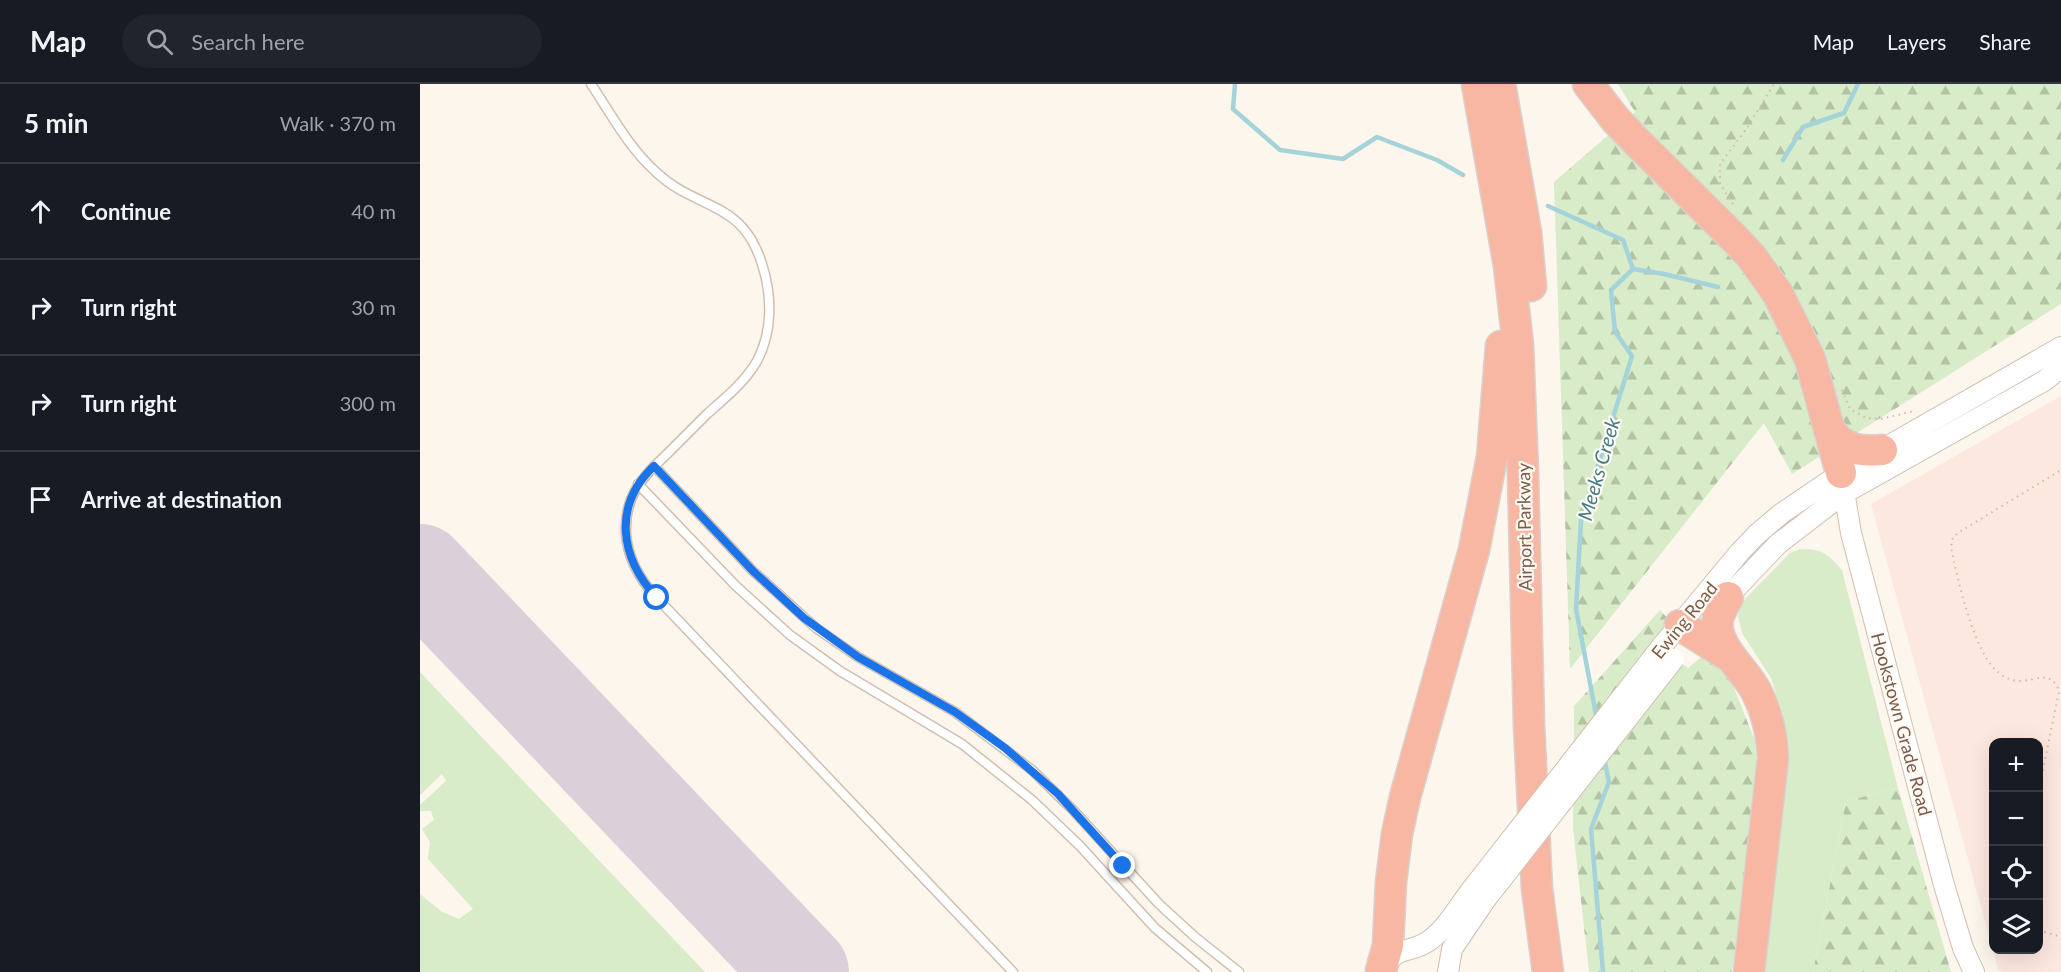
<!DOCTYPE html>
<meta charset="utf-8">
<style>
:root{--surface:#171b24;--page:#20242c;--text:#f1f3f6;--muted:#9ea1a6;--line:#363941}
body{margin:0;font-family:Lato,sans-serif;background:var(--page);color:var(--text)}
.controls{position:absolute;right:18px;bottom:18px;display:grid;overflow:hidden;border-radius:12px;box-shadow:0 6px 24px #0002}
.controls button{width:54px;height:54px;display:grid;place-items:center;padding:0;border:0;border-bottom:2px solid var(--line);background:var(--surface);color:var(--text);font:30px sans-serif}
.stop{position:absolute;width:18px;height:18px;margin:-14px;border:4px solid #1a73e8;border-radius:50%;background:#fff}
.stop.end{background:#1a73e8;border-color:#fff;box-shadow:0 2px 6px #0008}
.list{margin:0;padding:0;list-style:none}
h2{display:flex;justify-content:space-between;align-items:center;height:78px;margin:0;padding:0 24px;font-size:26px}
h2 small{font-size:20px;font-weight:400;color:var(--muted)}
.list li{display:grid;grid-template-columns:39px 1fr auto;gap:18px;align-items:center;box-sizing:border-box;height:96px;padding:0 24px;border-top:2px solid var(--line)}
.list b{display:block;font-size:22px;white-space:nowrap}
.list em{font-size:20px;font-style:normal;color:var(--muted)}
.icon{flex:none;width:33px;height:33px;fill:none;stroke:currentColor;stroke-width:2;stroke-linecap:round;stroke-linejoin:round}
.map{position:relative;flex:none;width:1641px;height:888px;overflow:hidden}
header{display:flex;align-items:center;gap:36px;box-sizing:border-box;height:84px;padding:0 30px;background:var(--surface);border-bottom:2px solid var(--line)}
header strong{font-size:28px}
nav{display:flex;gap:33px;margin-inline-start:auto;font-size:21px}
.search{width:420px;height:54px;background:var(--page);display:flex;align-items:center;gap:15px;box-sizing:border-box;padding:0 21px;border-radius:33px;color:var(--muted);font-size:22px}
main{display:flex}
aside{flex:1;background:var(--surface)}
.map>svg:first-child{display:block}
.commercial{fill:#fde8e0;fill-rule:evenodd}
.green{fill:#d8ecc9}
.forest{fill:url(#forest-firs)}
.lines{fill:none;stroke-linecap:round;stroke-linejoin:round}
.stream{stroke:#a5d3da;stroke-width:4.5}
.runway{stroke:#dbcfda;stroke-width:94}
.service-casing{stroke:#d1beb0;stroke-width:11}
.tertiary-casing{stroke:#d1beb0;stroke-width:22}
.motorway-casing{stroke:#dad1cd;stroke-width:33}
.path{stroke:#d9b8a5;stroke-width:2;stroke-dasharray:1.5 4.5;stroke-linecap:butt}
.service{stroke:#fff;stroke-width:8}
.tertiary{stroke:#fff;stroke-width:20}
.motorway{stroke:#f7b7a3;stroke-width:30}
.tertiary-bridge-casing{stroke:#d1beb0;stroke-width:22;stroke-linecap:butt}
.tertiary-bridge{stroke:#fff;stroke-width:20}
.route{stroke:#1a73e8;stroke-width:8}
.labels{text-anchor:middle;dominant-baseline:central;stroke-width:4.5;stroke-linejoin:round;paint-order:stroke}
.street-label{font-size:18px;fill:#7a5c4d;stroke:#fffaf3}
.water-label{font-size:20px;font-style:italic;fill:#437c86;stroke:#fffaf3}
</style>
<header>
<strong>Map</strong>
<div class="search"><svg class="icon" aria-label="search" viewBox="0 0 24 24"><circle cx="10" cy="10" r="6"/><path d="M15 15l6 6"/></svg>Search here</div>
<nav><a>Map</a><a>Layers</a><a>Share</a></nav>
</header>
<main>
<aside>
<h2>5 min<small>Walk · 370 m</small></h2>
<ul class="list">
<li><svg class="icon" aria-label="ahead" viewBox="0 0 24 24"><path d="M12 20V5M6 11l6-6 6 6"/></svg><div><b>Continue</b></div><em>40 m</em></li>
<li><svg class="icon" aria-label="right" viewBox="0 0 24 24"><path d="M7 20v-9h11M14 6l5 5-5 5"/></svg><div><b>Turn right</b></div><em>30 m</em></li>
<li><svg class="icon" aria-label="right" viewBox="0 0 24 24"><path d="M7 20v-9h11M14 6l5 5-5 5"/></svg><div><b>Turn right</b></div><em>300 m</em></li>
<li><svg class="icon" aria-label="arrive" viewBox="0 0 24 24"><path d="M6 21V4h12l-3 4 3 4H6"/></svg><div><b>Arrive at destination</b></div></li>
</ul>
</aside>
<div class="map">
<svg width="1641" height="888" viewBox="0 0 1641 888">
<defs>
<pattern id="forest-firs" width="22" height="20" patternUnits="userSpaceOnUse" patternTransform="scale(1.5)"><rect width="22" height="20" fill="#d8ecc9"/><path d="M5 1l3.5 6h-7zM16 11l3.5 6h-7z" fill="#b4c2a5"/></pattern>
</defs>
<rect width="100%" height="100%" fill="#fdf6ec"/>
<!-- commercial -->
<path class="commercial" d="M1641,312V888H1581L1578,885L1451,420ZM1574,658H1618V866H1574Z"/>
<!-- green -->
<path class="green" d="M1380,465C1402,465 1407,469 1422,486L1478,704L1426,717L1393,888H1341L1366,676L1363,631L1351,594L1322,549L1318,532L1321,519L1370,469Z
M0,588L285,888H0V810L22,828L39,835L53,825L8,775L10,758L2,745L14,736L11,727H0V721L26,697L22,690L0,711Z"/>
<!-- forest -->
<path class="forest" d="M1198,0H1641V220L1372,390L1344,339L1150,585L1134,98L1215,28Z
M1240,526L1250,537L1236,561L1268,584L1281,573L1291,574L1311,596L1335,657L1338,702L1333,761L1312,888H1169L1153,745L1154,622Z
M1478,704L1531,888H1393L1426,717Z"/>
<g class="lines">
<!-- stream -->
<path class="stream" d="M815,0L813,25L860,66L923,75L957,53L1017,76L1043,91
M1363,76L1383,43L1424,29L1438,0
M1128,122L1203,156L1213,185L1191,206L1195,248L1212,272L1161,437L1156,525L1177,636
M1213,185L1244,190L1298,203
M1183,888L1171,745L1189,698L1184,674"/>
<!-- runway -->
<path class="runway" d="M0,487L382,888"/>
<defs>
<path id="service" d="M171,0C191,30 209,64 236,88C277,127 322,115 342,180C352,211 353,247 337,277C325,298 305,314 287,330C274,343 261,356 248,369C222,394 204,411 206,450C208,475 220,496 237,514L593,888
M234,382L333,487L396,544L438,573L535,628L612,686L653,726L739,820L775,853L819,888
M218,400L316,502L370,551L420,587L542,660L612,716L660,762L735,844L787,888"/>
<path id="tertiary" d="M1421,389L1431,449L1524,801L1543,864L1554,888
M1301,520L1358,460L1423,410L1624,297L1641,284
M1242,562L1319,469L1336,451L1362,429L1421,389L1641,263
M963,884C978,860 992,870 1010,856C1027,844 1039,821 1052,805
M1028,888L1032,865L1066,815"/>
<path id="motorway" d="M1057,0L1089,182L1098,261L1103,389L1109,641L1117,805L1128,888
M1080,0L1106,148L1111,202
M1168,0L1195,35L1215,56L1315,155L1331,172L1358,210L1390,275L1421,389
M1411,348C1425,366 1441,368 1462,366
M1308,513C1305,519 1300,527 1298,534C1293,562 1324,584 1336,607C1347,628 1352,650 1353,674L1329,888
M1260,541L1309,572
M961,887L968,861L971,798L977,750L985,713L1054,466L1072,373L1081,262"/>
</defs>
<!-- service casing -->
<use href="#service" class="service-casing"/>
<!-- tertiary casing -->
<use href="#tertiary" class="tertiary-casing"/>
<!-- motorway casing -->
<use href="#motorway" class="motorway-casing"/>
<!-- path -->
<path class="path" d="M1313,120L1300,100V80L1327,44L1354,0
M1422,306L1430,325L1446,334L1461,335L1494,327
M1618,710L1639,607C1631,585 1616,597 1599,597C1592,597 1583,593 1578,588C1554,570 1537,493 1531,463L1533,453L1541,447L1641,386
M1618,839L1621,847L1641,853"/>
<!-- service -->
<use href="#service" class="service"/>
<!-- tertiary -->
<use href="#tertiary" class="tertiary"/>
<!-- motorway -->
<use href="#motorway" class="motorway"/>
<defs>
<path id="tertiary-bridge" d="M1052,805L1242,562
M1066,815L1254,575"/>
</defs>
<!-- tertiary-bridge casing -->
<use href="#tertiary-bridge" class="tertiary-bridge-casing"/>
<!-- tertiary-bridge -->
<use href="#tertiary-bridge" class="tertiary-bridge"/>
</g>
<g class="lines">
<!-- route -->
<path class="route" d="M237,514C200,474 192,422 234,382L333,487L384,534L438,573L535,628L585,664L638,710L703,782"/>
</g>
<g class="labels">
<!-- street labels -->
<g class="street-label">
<text transform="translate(1104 443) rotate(-91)">Airport Parkway</text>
<text transform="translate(1264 536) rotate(-51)">Ewing Road</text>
<text transform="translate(1482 640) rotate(75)">Hookstown Grade Road</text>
</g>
<!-- water labels -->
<g class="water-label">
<text transform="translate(1178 385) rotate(-74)">Meeks Creek</text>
</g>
</g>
</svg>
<div class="controls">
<button>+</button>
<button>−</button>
<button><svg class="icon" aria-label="locate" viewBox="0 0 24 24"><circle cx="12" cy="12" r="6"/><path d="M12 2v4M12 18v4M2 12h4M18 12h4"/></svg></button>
<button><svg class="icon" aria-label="layers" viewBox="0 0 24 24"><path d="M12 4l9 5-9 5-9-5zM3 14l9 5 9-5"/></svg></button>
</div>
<div class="stop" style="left:237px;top:514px"></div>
<div class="stop end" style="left:703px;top:782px"></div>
</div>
</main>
